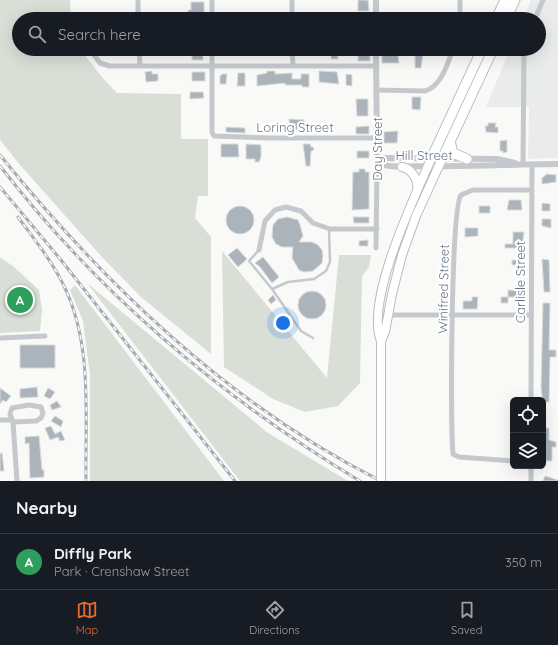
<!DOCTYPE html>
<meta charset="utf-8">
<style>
:root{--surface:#171b24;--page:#242831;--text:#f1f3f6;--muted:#9ea1a6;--line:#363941;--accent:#e66e2b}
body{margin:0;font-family:Quicksand,sans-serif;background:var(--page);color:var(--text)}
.controls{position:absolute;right:12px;bottom:12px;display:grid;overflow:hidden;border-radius:6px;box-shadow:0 4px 16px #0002}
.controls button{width:36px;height:36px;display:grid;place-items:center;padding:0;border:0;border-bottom:1px solid var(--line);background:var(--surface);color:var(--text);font:20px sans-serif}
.you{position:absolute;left:283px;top:323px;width:14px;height:14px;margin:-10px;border:3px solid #fff;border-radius:50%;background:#1a73e8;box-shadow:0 0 0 6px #1a73e833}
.badge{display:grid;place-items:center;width:26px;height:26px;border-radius:50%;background:var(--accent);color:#fff;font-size:13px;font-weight:700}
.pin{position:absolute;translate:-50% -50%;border:2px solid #fff;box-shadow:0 1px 4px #0006}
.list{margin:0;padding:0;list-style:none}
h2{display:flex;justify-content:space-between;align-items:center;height:52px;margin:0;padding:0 16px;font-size:17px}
h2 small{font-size:13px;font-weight:400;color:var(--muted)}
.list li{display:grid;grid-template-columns:26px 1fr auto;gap:12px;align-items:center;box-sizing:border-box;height:56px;padding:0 16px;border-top:1px solid var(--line)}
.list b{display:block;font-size:15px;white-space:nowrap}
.list p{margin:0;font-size:13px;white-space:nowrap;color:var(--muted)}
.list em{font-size:13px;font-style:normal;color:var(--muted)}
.icon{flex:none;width:22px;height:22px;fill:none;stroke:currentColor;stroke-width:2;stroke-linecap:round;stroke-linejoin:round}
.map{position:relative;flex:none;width:558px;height:481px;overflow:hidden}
.search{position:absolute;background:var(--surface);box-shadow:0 4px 16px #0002;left:12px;right:12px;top:12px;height:44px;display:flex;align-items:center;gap:10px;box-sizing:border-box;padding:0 14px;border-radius:22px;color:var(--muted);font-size:15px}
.sheet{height:108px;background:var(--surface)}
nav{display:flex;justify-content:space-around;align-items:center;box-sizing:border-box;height:56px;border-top:1px solid var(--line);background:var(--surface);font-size:11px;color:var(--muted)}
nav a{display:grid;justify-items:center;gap:2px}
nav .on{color:var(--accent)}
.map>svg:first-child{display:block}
.built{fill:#eaeceb}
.green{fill:#d9dfd6}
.building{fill:#abb3bb;stroke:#dbdcda}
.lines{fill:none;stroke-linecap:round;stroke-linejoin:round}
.primary-casing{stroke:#b9bcc1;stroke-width:10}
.motorway-casing{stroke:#b8bbc0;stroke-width:11}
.service{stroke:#c5c9cd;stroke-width:2.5}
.minor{stroke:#c5c9cd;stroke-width:5}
.tertiary{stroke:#c5c9cd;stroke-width:6}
.primary{stroke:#fff;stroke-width:8}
.motorway{stroke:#fff;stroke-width:9}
.rail-casing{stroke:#a6abb3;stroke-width:3}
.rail{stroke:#fff;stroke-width:1.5;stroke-dasharray:4.5;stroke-linecap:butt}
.primary-bridge-casing{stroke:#b9bcc1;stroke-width:10;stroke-linecap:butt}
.primary-bridge{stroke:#fff;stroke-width:8}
.labels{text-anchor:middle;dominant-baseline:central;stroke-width:4;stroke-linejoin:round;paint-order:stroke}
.street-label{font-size:13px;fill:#687689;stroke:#fff}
</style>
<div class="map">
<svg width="558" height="481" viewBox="0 0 558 481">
<rect width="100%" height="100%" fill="#f9faf7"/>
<!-- built -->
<path class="built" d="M531,0H558V158L528,159L529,107H486L510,49H539V19H523Z"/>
<!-- green -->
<path class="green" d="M0,0H70L71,19H19V49H80L101,76L117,93L181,94V139H208V196H198L195,218L211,237V354L141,297L102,257L20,165L0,140Z
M222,251L327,378L339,255H371L369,267L362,276L360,383L338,406L305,412L273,399L224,367Z
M0,257L14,267L39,290L42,310L40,331L0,333Z
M87,283L268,433L348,481H240Z
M75,285L224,481H90V375L83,321L70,290Z"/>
<!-- building -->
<path class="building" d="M358,0H368L369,11H358Z
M191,2H204V13L202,16L188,17V10H191Z
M399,14V19H381V15Z
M192,49H203V60H192Z
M331,51H337L338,59H331Z
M423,53L421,68H415V54Z
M358,55H370V61H358Z
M382,55H398L399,63H382Z
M152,71V74H158V81L146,82L145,72Z
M267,71H275V74L292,73V79H301V74H309V87H302V85H285V83L257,86V75L267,73Z
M319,71L337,72L339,84L319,82Z
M192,72H205V81H192Z
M238,73H245V86H237Z
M222,74H227L226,84H220V76Z
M346,74L352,75V86L346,85Z
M190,92H203L204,98L190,99Z
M412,97H421L420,110L412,109Z
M356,99H368V116H357Z
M289,119L304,120V131L290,130Z
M488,123H496L495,127H498V133L486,132L485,126H488Z
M369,126V134H356V127Z
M226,127L245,128V133L226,132Z
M398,131L397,143H384V132Z
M507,140V152L503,153V151H500V141Z
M221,144H238L239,157H221Z
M246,144L261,145V157L259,162H255V159H246Z
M303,144H310L311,147H313L314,150L311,151L310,166H306Z
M357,151H369V158H357Z
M359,169H365V172H369V209L352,210L353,172H359Z
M547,174L556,175V182L542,184V178Z
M509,200H521L522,210H507Z
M542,203L550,204V211H542Z
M226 220a14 14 0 1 1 28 0a14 14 0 1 1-28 0Z
M479,206H490V213H479Z
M287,217L298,220L300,225L303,236L299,242H312L318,245L322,250L323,256L322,263L313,271L304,272L299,270L292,258L293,247H282L276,244L272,237L273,225L278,219Z
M353,217H369V223H354Z
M542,219H551V228L542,226Z
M465,228H478V236L465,237Z
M513,232H524L522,248H505V244H513Z
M368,240V246H359V241Z
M237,248L247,259L238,267L228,255Z
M263,257L279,277L272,283L260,267L255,263Z
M542,259L549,260L550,292H544Z
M512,260H522L521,265H512Z
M508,290L522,291L521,297H508Z
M298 305a14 14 0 1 1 28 0a14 14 0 1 1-28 0Z
M273,295L276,300L271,304L268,300Z
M472,297H478L477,309H463V301H472Z
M501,297H508V303H501Z
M543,303H550L549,350H556V357H550L549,402H543L541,388Z
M20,345H55V368H20Z
M37,387L38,397L20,398V389Z
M0,388L11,396L6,402L3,400L0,404Z
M48,388L55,392L50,399L44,396Z
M57,401L61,407L52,410L50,405Z
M55,416L63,421L61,427L51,421Z
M51,426L55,434L61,431L65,440L60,441L58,437L50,440L45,428Z
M543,428H549V440L556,442V447H552V461H543Z
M39,436L42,470H44V477L30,478L29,443L25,444V437Z
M0,453H2L4,471H0Z
M545,476L558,480V481H543Z"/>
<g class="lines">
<defs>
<path id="primary" d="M402,167C412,169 419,180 417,190
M381,341L385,332L392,294L402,255L416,216L442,159
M381,460V341C365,300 414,199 431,159"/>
<path id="motorway" d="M496,19L505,0
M506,19L515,0
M450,141L453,153L467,159
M431,159L482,49
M442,159L493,49"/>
</defs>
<!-- primary casing -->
<use href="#primary" class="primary-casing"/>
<!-- motorway casing -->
<use href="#motorway" class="motorway-casing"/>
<!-- service -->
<path class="service" d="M259,250L249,261L272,289L288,282L314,279L326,271L330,262L329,229
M272,289L301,331L313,338"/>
<!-- minor -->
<path class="minor" d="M138,0V19
M292,0V19
M460,0V19
M212,19V0
M535,19L543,0
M90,49L100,63L110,66H376
M139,49L140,66
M212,49V132L214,136L269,138H377
M292,49L293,65
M376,50L391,49
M376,90L425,91C441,87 448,63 453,49
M523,164L524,49
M376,248L377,163
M259,250L265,221L275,210L286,207L301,211L313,223L330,229H377
M388,315H531
M0,338L45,336
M531,400L532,164
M29,405L41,407L43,413L41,418L36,421L13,422L10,414L12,408Z
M0,420H10
M13,422L17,481
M513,461L459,457L453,454C450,425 451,208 461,195L473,190H532
M531,466V481"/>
<!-- tertiary -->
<path class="tertiary" d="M376,0V19
M376,49L377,163
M377,163C393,169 412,166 429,166C472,167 515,164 558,164
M377,163L385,158L497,159L515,163"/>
<!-- primary -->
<use href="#primary" class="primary"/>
<!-- motorway -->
<use href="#motorway" class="motorway"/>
<defs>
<path id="rail" d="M0,155C105,285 231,406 381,481
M0,166C99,294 222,398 360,481
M0,187L61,260L235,481
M18,217C34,239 52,261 64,286C93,345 85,417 86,481"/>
</defs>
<!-- rail casing -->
<use href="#rail" class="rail-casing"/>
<!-- rail -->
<use href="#rail" class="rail"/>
<defs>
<path id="primary-bridge" d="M381,481V460"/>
</defs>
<!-- primary-bridge casing -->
<use href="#primary-bridge" class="primary-bridge-casing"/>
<!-- primary-bridge -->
<use href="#primary-bridge" class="primary-bridge"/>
</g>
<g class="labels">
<!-- street labels -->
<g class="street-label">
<text x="295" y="127">Loring Street</text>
<text transform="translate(377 149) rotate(-90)">Day Street</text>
<text x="424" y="155">Hill Street</text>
<text transform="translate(520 282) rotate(-90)">Carlisle Street</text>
<text transform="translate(443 289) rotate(-89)">Winifred Street</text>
</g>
</g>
</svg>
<div class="controls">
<button><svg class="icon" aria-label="locate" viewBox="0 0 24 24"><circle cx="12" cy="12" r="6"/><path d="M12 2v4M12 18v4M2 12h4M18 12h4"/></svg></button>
<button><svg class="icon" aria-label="layers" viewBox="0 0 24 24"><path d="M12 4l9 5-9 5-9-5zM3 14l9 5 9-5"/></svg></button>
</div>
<div class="you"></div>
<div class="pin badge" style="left:20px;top:300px;background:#2e9e5b">A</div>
<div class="search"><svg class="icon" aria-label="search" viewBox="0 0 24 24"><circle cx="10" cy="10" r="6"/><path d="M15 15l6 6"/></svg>Search here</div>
</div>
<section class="sheet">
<h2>Nearby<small></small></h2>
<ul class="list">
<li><span class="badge" style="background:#2e9e5b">A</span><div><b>Diffly Park</b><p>Park · Crenshaw Street</p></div><em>350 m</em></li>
</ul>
</section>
<nav>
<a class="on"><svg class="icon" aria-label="map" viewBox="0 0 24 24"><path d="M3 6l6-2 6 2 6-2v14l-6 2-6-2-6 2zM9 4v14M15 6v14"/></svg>Map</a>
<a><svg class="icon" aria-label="directions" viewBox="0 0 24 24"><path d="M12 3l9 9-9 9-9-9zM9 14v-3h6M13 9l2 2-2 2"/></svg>Directions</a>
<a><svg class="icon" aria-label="saved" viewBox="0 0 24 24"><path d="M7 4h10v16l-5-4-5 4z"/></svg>Saved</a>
</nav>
